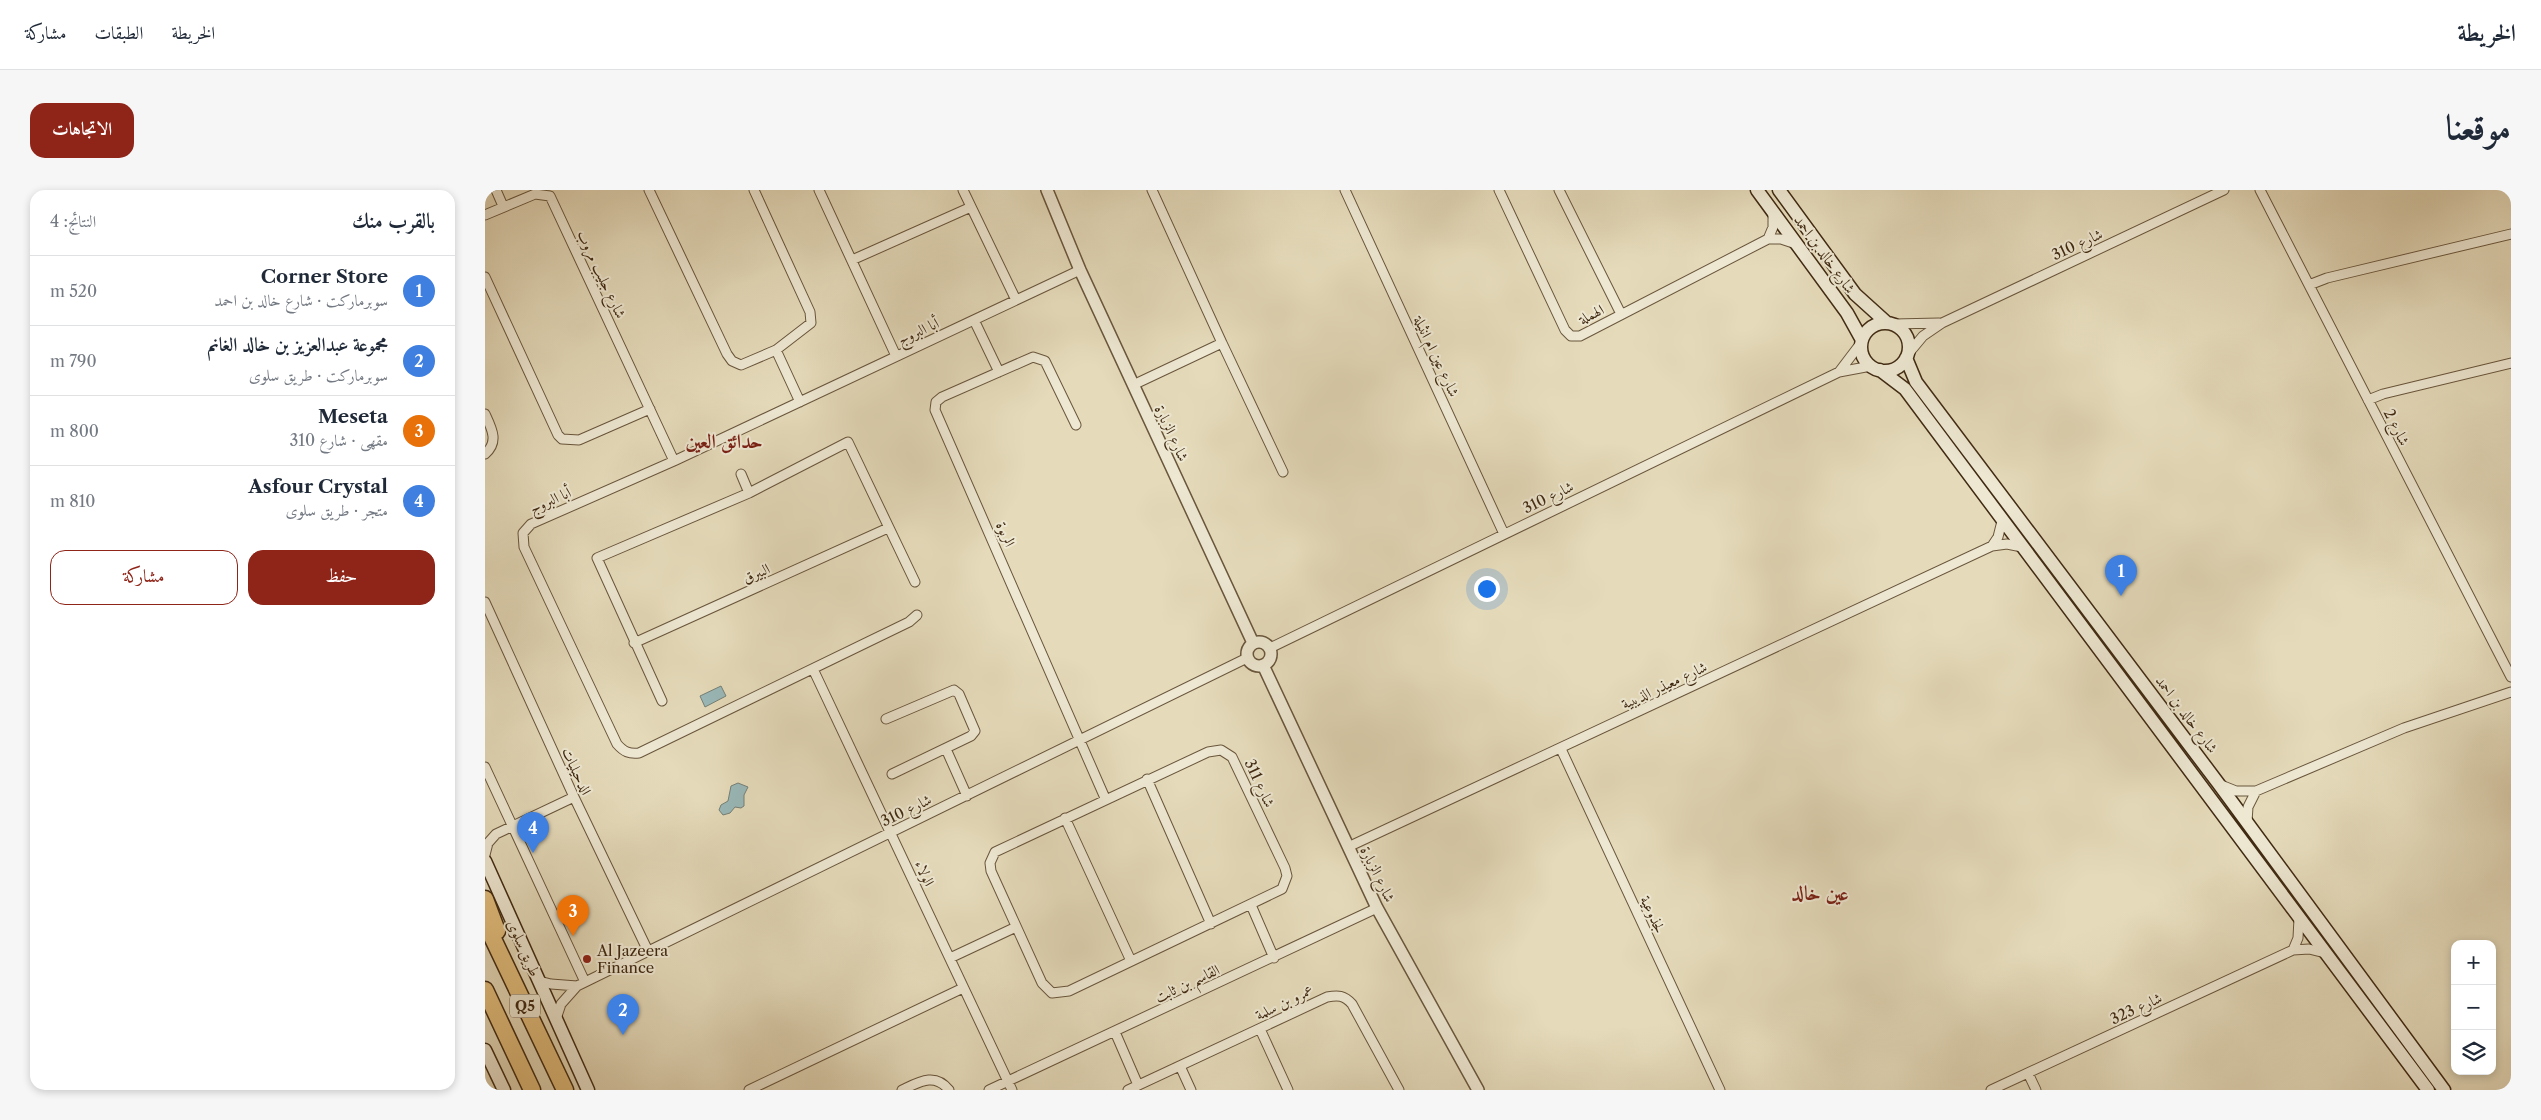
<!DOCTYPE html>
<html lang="ar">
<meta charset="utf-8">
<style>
:root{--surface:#fff;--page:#f6f6f7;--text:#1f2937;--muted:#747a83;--line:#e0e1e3;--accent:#8f2418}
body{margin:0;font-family:"Libre Caslon Text",Amiri,serif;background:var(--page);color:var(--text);direction:rtl}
.controls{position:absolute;right:15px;bottom:15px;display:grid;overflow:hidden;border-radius:10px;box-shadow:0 2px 8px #0003}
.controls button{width:45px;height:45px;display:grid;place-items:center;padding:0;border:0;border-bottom:1px solid var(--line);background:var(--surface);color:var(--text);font:25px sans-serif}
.you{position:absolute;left:1001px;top:398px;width:18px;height:18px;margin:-12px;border:4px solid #fff;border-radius:50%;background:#1a73e8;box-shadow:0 0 0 8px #1a73e833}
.badge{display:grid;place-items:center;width:32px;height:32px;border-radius:50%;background:var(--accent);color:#fff;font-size:16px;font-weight:700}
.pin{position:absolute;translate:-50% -41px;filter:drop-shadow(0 1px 2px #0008)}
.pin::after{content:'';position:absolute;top:26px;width:18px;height:15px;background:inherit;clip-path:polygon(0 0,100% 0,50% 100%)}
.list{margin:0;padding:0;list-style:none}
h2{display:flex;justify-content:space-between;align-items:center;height:65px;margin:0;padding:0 20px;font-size:21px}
h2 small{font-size:16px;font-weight:400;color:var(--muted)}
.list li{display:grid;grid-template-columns:32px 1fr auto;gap:15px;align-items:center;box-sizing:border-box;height:70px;padding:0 20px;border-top:1px solid var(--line)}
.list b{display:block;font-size:19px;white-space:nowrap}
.list p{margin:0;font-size:16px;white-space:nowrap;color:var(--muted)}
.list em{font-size:16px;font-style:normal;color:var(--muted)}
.actions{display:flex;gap:10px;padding:15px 20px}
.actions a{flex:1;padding:11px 0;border:1px solid var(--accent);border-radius:15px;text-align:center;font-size:18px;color:var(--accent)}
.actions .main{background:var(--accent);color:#fff}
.icon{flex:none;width:28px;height:28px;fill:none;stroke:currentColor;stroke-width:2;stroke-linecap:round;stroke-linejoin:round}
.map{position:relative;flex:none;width:2026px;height:900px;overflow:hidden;direction:ltr;border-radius:15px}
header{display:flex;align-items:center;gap:30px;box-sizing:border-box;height:70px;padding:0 25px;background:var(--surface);border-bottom:1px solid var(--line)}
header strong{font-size:24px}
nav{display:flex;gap:28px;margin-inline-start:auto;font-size:18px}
.intro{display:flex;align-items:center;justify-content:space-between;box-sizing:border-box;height:120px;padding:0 30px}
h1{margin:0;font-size:35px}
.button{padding:12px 22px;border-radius:15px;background:var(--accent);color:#fff;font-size:18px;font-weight:700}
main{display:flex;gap:30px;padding:0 30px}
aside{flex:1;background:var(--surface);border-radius:15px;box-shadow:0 2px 8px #0003}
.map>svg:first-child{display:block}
.water{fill:#99b9ba;stroke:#758077}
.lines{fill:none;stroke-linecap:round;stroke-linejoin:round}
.minor-casing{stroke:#69563c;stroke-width:11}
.tertiary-casing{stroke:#69563c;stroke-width:14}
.secondary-casing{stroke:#402a12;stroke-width:15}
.motorway-casing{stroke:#402a12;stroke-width:19}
.minor{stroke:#eee8d3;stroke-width:9}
.tertiary{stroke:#eee8d3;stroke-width:11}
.secondary{stroke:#eee8d3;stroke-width:12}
.motorway{stroke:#e2be7e;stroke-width:16}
.poi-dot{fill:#8f2418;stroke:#eee8d3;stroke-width:2}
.labels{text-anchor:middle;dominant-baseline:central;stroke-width:4;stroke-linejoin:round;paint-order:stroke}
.shield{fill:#eee8d3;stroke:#74634c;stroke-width:1}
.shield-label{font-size:14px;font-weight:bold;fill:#402a12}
.street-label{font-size:15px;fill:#402a12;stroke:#eee8d3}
.poi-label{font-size:15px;fill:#402a12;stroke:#eee8d3;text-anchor:start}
.district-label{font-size:20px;font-weight:bold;fill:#7a1f14;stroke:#eee8d3}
</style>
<header>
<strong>الخريطة</strong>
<nav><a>الخريطة</a><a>الطبقات</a><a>مشاركة</a></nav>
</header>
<div class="intro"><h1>موقعنا</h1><a class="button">الاتجاهات</a></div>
<main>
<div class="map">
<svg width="2026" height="900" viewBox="0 0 2026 900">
<rect width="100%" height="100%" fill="#e5dbbb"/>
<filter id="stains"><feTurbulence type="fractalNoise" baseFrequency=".004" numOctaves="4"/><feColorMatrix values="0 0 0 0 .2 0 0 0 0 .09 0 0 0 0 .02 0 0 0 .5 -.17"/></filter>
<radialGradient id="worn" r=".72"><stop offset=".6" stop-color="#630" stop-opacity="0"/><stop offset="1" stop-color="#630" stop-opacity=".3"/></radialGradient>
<!-- water -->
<path class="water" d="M236,496L241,506L220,517L215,506Z
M253,593L263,597L259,605V616L256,618L250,617L245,623L238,625L234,620L236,615L243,611L246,596Z"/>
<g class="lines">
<defs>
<path id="minor" d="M11,0L18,16
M164,0L242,164L247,171L256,175L291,160L326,133L325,122L269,0
M334,0L411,166
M478,0L531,110
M860,0L1019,344
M1014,0L1080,140L1086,146H1095L1283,49H1296L1311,54
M1074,0L1136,124
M1775,0L2026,487
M0,25L50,4L65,6L189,271
M1283,49L1288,37V23
M367,70L486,17
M0,87L73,245L77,249L94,250L165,219
M1824,95L1842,88L2026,44
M489,130L514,182
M1409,134L1454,133
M737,153L798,282
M291,160L315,212
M1423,164L1438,146L1457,133L1739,0
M1354,182L1376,153
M648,195L737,153L667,0
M1883,210L1898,204L2026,173
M0,224C7,239 14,252 0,264
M591,235L560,171L548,167L457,207L451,212L450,220L620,608
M256,284L264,303
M1507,356L1513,347L1517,331
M0,412L89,607L163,761
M432,425L424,432L154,563C144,564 139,562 132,554L39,357L38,343L46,334L189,271L595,80
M149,453L403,338
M785,458L1354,182L1386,176
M328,479L527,900
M177,511L112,368L264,303L363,252L430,392
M401,529L469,500L474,504L490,541L486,546L407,584
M461,559L482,606
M1076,559L1235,900
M736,560L747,567L800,678L802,686L797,699L584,801L567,803L557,793L506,681L505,673L510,662L723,562Z
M0,577L100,792
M662,589L726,734
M1736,595L1751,601H1771L1919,538L2026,502
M580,628L646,771
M1762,632L1763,617L1771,601
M863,657L1507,356L1522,354L1537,357
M0,665L3,653L11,644L89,607
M766,715L789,768
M1808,760L1813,748L1814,728
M465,768L531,737
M54,791L66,794L92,796
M71,829L76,814L92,796L762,468
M775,839L803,900
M630,842L653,895
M695,876L706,900
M1543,883L1551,900
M264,900L478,798
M417,900C434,892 450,882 464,900
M504,900L892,718
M643,900L842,807C853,805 859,805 867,814L914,900
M1506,900L1808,760L1824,759L1840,763"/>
<path id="tertiary" d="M562,0L595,80L768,453
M762 464a12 12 0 1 1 24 0a12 12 0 1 1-24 0Z
M778,475L892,718L993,900"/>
<path id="secondary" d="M1272,0L1362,123L1377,150
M1294,0L1370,104L1401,132
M1376 157a24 24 0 1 1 48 0a24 24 0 1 1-48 0Z
M1421,168L1431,192L1733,593L1959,900
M1395,180L1420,199L1943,900
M0,671L103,900
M0,860L19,900"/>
<path id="motorway" d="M0,709L12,741
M0,732L80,900
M0,800L47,900"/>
</defs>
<!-- minor casing -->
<use href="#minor" class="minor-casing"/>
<!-- tertiary casing -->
<use href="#tertiary" class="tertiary-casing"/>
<!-- secondary casing -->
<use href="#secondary" class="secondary-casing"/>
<!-- motorway casing -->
<use href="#motorway" class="motorway-casing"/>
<!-- minor -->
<use href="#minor" class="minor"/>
<!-- tertiary -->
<use href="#tertiary" class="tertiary"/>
<!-- secondary -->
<use href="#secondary" class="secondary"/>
<!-- motorway -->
<use href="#motorway" class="motorway"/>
</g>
<!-- markers -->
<circle class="poi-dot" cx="102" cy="769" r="5"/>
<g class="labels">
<!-- shield labels -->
<rect class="shield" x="25" y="804.5" width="30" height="23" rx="4"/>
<g class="shield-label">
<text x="40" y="816">Q5</text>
</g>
<!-- street labels -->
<g class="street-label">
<text transform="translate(1592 54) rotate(-25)">شارع 310</text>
<text transform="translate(1340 64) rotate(54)">شارع خالد بن احمد</text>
<text transform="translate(117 84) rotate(65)">شارع جليب مروب</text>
<text transform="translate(1106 124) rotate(-27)">الهملة</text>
<text transform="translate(433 141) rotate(-25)">أبا البروج</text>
<text transform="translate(952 166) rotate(65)">شارع عين ام انثيلة</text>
<text transform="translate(1912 237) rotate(63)">شارع 2</text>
<text transform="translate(687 243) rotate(65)">شارع الزبارة</text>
<text transform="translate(1063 307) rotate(-26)">شارع 310</text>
<text transform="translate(65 310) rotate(-24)">أبا البروج</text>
<text transform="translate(521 344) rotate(66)">الربوة</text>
<text transform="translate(271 383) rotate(-24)">البيرق</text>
<text transform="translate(1179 495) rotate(-25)">شارع معيذر الذيبية</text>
<text transform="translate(1702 524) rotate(53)">شارع خالد بن احمد</text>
<text transform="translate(92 581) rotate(65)">الدحيليات</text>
<text transform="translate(775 593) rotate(65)">شارع 311</text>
<text transform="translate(421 620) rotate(-26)">شارع 310</text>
<text transform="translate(440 683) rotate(65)">الولاء</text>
<text transform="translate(893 684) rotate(64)">شارع الزبارة</text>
<text transform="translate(1168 724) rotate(65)">لجذوعية</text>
<text transform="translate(39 758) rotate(66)">طريق سلوى</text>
<text transform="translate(702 793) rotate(-25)">القاسم بن ثابت</text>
<text transform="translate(799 812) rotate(-26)">عمرو بن سلمة</text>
<text transform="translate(1651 818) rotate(-25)">شارع 323</text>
</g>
<!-- poi labels -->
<g class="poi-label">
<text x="112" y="760">Al Jazeera<tspan x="112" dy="17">Finance</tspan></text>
</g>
<!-- district labels -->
<g class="district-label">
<text x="239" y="251">حدائق العين</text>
<text x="1335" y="703">عين خالد</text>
</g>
</g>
<rect width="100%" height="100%" filter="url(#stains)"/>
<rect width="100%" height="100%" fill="url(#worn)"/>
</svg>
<div class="controls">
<button>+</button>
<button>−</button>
<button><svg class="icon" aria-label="layers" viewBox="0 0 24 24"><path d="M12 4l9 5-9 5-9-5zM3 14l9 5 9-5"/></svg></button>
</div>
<div class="you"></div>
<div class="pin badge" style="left:1636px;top:406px;background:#3f7fe0">1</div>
<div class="pin badge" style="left:138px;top:845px;background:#3f7fe0">2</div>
<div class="pin badge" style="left:88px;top:746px;background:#e8710a">3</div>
<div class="pin badge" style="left:48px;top:663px;background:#3f7fe0">4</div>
</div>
<aside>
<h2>بالقرب منك<small>النتائج: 4</small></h2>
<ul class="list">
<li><span class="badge" style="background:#3f7fe0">1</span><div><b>Corner Store</b><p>سوبرماركت · شارع خالد بن احمد</p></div><em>520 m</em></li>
<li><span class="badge" style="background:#3f7fe0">2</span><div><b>مجموعة عبدالعزيز بن خالد الغانم</b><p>سوبرماركت · طريق سلوى</p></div><em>790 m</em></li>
<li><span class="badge" style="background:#e8710a">3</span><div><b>Meseta</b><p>مقهى · شارع 310</p></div><em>800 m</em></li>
<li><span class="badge" style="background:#3f7fe0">4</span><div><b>Asfour Crystal</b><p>متجر · طريق سلوى</p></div><em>810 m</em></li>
</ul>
<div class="actions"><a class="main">حفظ</a><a>مشاركة</a></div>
</aside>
</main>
